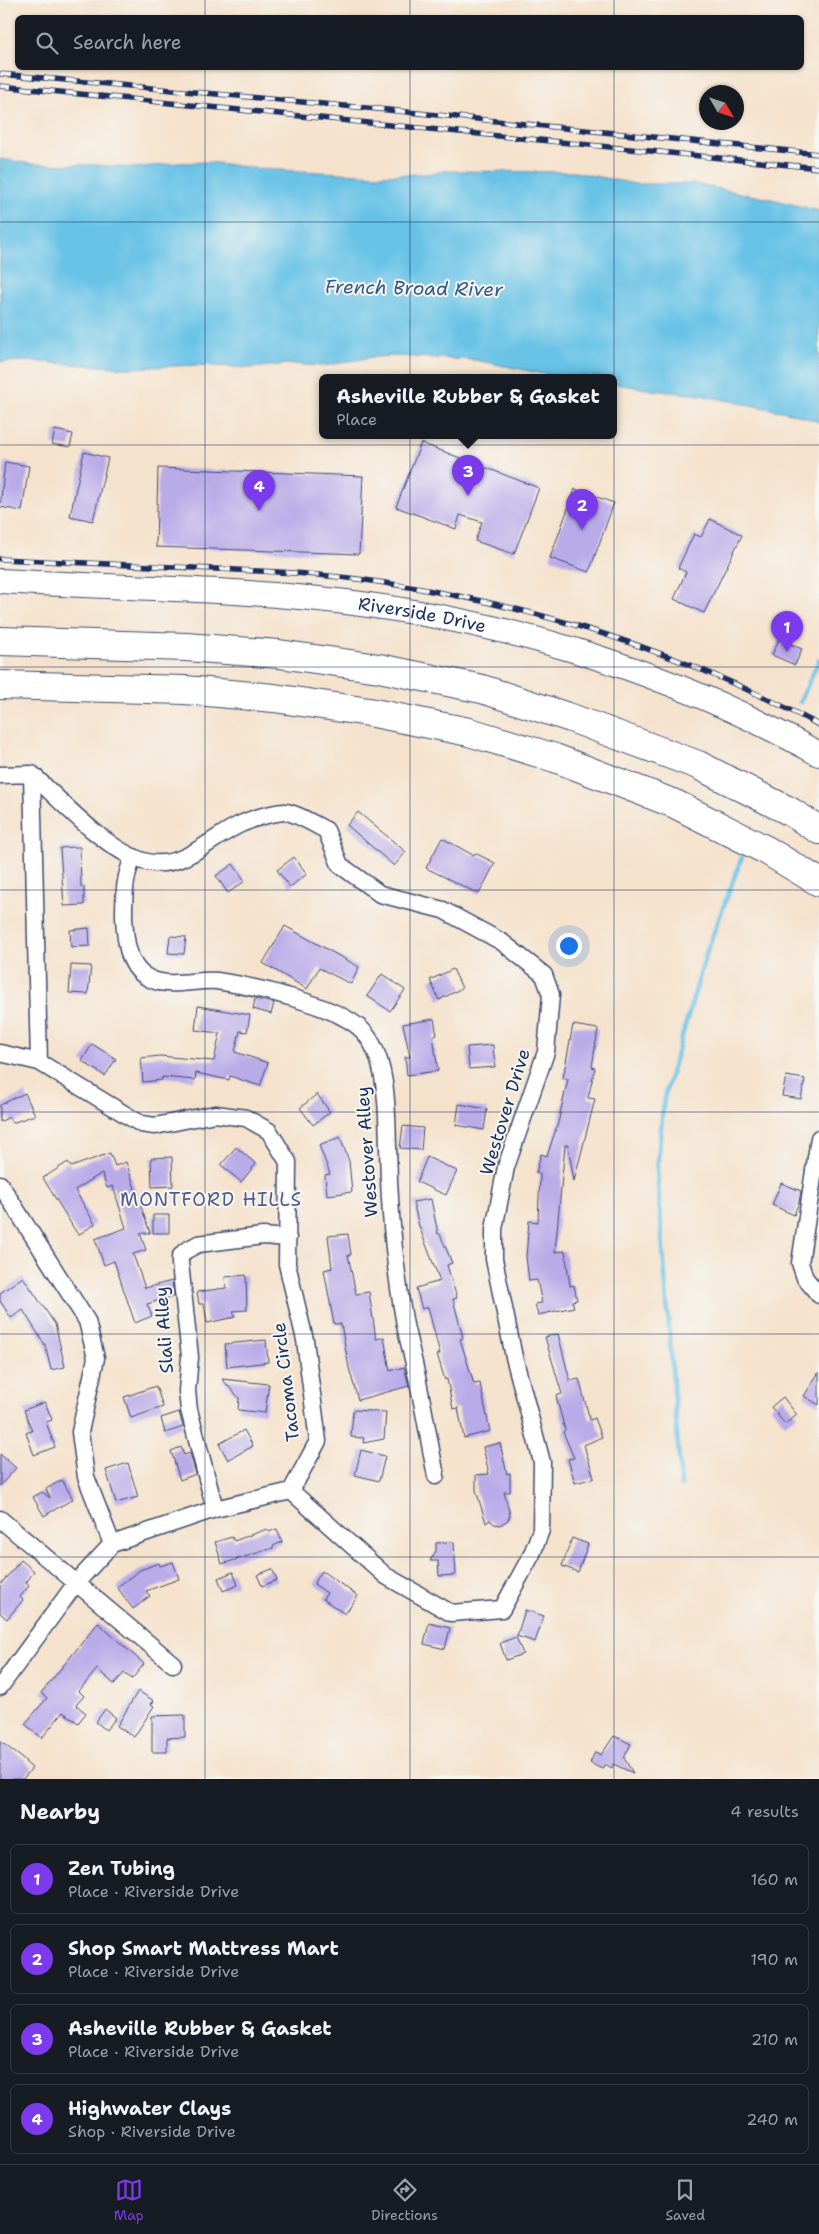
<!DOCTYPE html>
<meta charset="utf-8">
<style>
:root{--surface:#171b24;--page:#242831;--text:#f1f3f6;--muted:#9ea1a6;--line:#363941;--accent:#7c3aed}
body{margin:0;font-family:"Shantell Sans",sans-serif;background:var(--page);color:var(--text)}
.compass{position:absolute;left:699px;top:85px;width:45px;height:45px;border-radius:50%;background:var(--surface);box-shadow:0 1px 4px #0004;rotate:129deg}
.you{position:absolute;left:568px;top:945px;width:18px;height:18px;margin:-12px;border:4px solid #fff;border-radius:50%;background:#1a73e8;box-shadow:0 0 0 8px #1a73e833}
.badge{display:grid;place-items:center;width:32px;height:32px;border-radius:50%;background:var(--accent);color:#fff;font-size:16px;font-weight:700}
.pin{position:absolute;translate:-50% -41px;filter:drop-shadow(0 1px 2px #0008)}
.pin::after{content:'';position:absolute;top:26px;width:18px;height:15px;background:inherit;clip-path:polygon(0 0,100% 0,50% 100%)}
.popup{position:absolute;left:319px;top:374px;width:298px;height:65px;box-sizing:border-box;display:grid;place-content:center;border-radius:8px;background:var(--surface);filter:drop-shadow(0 1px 4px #0005);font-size:16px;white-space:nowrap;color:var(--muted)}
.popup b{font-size:19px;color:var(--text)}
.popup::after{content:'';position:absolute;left:50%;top:100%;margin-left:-10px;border:10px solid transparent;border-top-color:var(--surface)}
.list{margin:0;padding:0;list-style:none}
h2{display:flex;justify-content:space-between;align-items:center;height:65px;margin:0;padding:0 20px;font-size:21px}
h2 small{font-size:16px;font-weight:400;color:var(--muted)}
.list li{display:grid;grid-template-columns:32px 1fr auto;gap:15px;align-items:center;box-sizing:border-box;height:70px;margin:0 10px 10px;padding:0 10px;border:1px solid var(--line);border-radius:8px}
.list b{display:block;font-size:19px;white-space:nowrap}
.list p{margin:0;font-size:16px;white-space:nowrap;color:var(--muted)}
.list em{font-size:16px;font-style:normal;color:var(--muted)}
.icon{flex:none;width:28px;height:28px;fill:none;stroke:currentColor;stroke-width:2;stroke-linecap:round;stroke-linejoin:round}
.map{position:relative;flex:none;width:819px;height:1779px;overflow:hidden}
.search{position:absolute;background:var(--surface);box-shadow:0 1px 4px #0004;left:15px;right:15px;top:15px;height:55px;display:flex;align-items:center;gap:12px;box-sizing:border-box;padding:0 18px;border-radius:8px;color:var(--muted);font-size:19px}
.sheet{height:385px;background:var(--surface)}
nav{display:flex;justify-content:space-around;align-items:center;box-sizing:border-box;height:70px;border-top:1px solid var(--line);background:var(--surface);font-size:14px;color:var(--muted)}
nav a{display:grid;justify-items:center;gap:2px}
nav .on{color:var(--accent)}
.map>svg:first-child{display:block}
.water{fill:#68c2e6;stroke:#4278a2}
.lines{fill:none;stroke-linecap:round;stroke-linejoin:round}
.stream{stroke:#68c2e6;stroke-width:4.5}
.building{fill:#b9aae8}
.minor-casing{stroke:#3c4a6e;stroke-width:19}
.secondary-casing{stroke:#3c4a6e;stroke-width:26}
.motorway-casing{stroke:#3c4a6e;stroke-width:30}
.minor{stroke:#fff;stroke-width:16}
.secondary{stroke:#fff;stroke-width:24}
.motorway{stroke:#fff;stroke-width:28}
.rail-casing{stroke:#1b2f5e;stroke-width:5.5}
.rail{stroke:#f6f6f2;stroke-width:4;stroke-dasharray:11;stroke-linecap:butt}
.grid{fill:none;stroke:#1b2f5e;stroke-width:1;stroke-opacity:0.55}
.labels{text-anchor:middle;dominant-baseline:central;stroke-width:4;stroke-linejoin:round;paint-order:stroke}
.street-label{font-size:18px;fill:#1b2f5e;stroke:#f6f6f2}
.water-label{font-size:19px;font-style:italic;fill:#325b87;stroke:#f6f6f2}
.neighbourhood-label{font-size:19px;letter-spacing:1px;fill:#525a8e;stroke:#f6f6f2}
</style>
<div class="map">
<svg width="819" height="1779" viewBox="0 0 819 1779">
<rect width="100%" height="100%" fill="#f6f6f2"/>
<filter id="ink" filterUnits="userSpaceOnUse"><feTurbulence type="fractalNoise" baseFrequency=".02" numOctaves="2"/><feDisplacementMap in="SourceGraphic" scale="10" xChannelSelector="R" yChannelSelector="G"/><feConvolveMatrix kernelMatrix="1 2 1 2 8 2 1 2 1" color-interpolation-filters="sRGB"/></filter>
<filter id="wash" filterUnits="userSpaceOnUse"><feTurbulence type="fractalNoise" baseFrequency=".0096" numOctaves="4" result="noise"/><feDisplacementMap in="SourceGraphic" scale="20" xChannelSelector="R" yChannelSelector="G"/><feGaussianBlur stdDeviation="1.12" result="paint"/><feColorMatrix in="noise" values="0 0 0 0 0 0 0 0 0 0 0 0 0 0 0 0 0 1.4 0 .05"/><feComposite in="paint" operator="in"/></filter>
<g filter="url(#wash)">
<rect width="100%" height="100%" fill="#f5e2cc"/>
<!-- water -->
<path class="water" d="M0,159L32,164L96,165L135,168L177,163L210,162L260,169L378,175L428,174L444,171L574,172L635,184H694L776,200L819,211V422L791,413L700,395L652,390L613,383V377L549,375L475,360L395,356L372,357L324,366L288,364L250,368L198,365L127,368L27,361L0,362Z"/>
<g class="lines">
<!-- stream -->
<path class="stream" d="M800,702L819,660
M681,1486L657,1170L664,1098L707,951L742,857"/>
</g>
<g id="blocks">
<!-- building -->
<path class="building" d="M55,430L73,434L70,447L52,444Z
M421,443L539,488L514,554L475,541L482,522L460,515L456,529L396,507Z
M84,452L108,458L93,521L70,516Z
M5,462L29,466L22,511L0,507Z
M158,468L363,476L359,554L156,547Z
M575,489L614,503L589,572L550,558Z
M710,519L742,535L704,613L674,599L686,572L678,568L694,534L701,537Z
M779,639L802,649L795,665L772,655Z
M358,812L406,852L394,866L347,825Z
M442,838L473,855L475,853L495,863L479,894L426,868Z
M73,847H80L81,887H84V905L64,906L60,848Z
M294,857L307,874L290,887L277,870Z
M233,864L245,881L228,893L216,876Z
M285,926L359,967L351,984L319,968L307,989L263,963Z
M89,928L90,946L71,947L70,930Z
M170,936L186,937L184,954L168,953Z
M71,965L91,966L88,994L69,993Z
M453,969L462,988L439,1000L430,980Z
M382,974L405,990L390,1011L367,996Z
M255,999L274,1003L271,1014L253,1009Z
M198,1006L250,1015L247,1032L240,1031L235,1052L268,1063L260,1086L230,1076L229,1080L196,1073L195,1080L162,1077V1080L143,1082L141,1058L160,1056L214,1061L220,1033L195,1030Z
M434,1019L437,1035L433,1036L438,1071L407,1075L405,1057H410L403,1024Z
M573,1025L598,1029L592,1067L595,1068L588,1098L595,1099L574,1181L568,1145H565L555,1252L565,1251L570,1286L574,1285L577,1300L572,1301L574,1307L538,1315L535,1304L542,1303L537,1280L529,1281L526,1257L529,1221L538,1222L540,1174L536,1173L541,1154L547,1156L558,1123L568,1079L563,1078Z
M92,1044L116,1059L105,1076L82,1061Z
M493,1045L495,1067L469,1069L467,1047Z
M786,1076L805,1079L801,1099L782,1096Z
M25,1093L35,1115L12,1123L9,1117L0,1122V1105Z
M317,1094L330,1112L313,1125L300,1108Z
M459,1104L487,1109L484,1130L456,1125Z
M403,1126L423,1128L421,1150L400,1148Z
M340,1137L349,1161L352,1192L327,1195L325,1175L330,1174L319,1145Z
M236,1147L256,1164L241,1182L221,1165Z
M110,1153L115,1166L126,1162L150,1233H140L146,1250L133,1254L145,1288L172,1281L174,1296L147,1304L152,1316L135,1323L114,1261L104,1265L95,1239L126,1228L113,1186L107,1188L102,1173L75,1190L95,1224L78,1235L43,1178L68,1162L71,1167Z
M172,1157L173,1186L152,1187L151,1158Z
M427,1157L457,1171L446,1195L417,1182Z
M781,1183L801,1191L799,1202L794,1215L772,1205Z
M431,1199L438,1234H440L452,1263L447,1265L457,1298L453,1299L463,1338L460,1339L474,1384L480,1383L490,1431L464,1438L458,1408L453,1409L447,1379L445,1380L437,1354H440L428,1307L422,1309L416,1288L440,1281L419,1226L413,1202Z
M153,1215H169V1233H153Z
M348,1234L351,1255H348L356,1294L369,1292L376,1339L384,1337L390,1371L404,1367L409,1386L358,1400L349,1368L341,1324H334L324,1270L332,1268L328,1236Z
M246,1275L247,1310L233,1311L235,1317L207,1323L204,1304H199L197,1292L226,1288L225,1277Z
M23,1277L55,1324L65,1367L51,1370L45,1345L23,1310L11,1318L0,1301V1293Z
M558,1334L570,1381L579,1379L590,1420L595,1418L602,1437L584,1445L594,1478L575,1483L568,1459L574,1458L563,1432L565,1430L556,1396L562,1394L545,1337Z
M266,1340L268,1362L227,1367L225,1344Z
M819,1372V1405L804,1396Z
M222,1379L269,1384L265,1413L238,1410L239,1398Z
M156,1386L163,1407L131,1418L124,1397Z
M783,1397L797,1415L785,1424L771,1407Z
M45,1402L52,1420L46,1422L55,1447L34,1455L26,1433L32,1431L24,1410Z
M353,1410L386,1412L384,1439L363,1443L364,1438L351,1437Z
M179,1412L183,1427L165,1433L161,1418Z
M244,1430L253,1446L228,1460L219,1444Z
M500,1443L507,1474L510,1473V1492H504L510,1515L508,1520L500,1525L494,1524L490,1520L486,1523L476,1490V1475L489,1474L483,1447Z
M181,1447L184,1455L190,1453L196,1474L180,1480L171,1451Z
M361,1450L385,1456L379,1481L355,1475Z
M0,1454L16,1468L0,1486Z
M128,1463L138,1497L116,1503L106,1470Z
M62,1480L73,1499L44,1516L33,1497L42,1492L50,1498L46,1489Z
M267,1529L269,1532L277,1529L282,1542L273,1546V1548L222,1564L215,1542L232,1537L234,1541Z
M572,1538L588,1544L578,1572L562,1566Z
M454,1542L456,1575L439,1576L438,1561H430L436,1551V1543Z
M21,1560L34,1571L26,1583L29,1586L20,1597L23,1600L7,1619L0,1613V1585Z
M173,1562L179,1579L146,1591L150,1596L133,1609L117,1587L140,1570L159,1563L160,1566Z
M272,1569L277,1580L262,1586L257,1575Z
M322,1571L358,1596L345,1614L323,1599L327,1593L314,1584Z
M233,1572L238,1585L223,1591L218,1578Z
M525,1610L544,1616L535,1642L517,1636Z
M98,1623L144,1664L132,1679L124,1673L114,1684L97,1669L79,1691L84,1696L76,1705L86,1713L78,1723L63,1712L42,1738L25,1724L47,1698L41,1693Z
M429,1623L450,1628L445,1649L424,1644Z
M516,1637L523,1654L506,1660L500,1643Z
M138,1691L154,1701L151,1704L154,1706L134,1737L117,1726Z
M105,1709L116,1718L106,1730L96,1722Z
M185,1715V1737L167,1738V1752H152V1716Z
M614,1736L631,1744L624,1758L633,1773L613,1764L612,1768L605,1764L602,1769L590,1763L595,1752L601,1755Z
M0,1741L26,1761L25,1762L32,1768L23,1779H0Z"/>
</g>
</g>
<g filter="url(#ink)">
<use href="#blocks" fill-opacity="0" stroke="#3c4a6e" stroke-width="1"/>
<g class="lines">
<defs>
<path id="minor" d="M32,774L39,1062
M0,775L32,774C61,801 105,849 143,861C182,873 211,836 243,823C254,818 272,813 284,812C293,811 317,826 326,830L340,865L380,894L443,910L502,942L544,975L551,995L546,1052L506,1167L494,1229V1259L514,1357L542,1462L541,1530L532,1554L502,1609L451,1613L386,1576L291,1491
M134,857C124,875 124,897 124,917C125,936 127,965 145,976C166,990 193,979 217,981C252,986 337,1005 362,1030C388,1056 387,1112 388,1147C389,1206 394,1266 405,1325C408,1339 412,1354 415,1368C423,1404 429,1440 436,1476
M0,1053L39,1062L141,1124L155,1126L215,1114L246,1118L269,1131L288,1162L287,1264L305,1340L318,1441L291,1491L215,1509L112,1544L76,1583L0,1687
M819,1138L800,1263L805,1278L819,1295
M0,1184L87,1321L96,1358L80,1432L86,1477L112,1544
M215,1509L189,1410L187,1391L190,1357L180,1263V1257L185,1251L198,1244L263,1236L288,1238
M0,1519L173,1664"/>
<g id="secondary">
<path id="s1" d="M0,581C106,587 213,588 319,599C494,617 665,668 819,754"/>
</g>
<path id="motorway" d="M0,641L186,647L279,654L379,668L482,689L571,718L698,765L791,812L819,830
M0,685L185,690L274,698L369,712L469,732L555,758L675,804L766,850L819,882"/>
</defs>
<!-- minor casing -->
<use href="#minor" class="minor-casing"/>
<!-- secondary casing -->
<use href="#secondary" class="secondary-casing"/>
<!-- motorway casing -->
<use href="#motorway" class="motorway-casing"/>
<!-- minor -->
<use href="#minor" class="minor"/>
<!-- secondary -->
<use href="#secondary" class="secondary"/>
<!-- motorway -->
<use href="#motorway" class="motorway"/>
<defs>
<path id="rail" d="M0,74L388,110L819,154
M0,86L819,168
M0,559C65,562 130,565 195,568C259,571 322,573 385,583C537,606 684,653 819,725"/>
</defs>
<!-- rail casing -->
<use href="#rail" class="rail-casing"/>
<!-- rail -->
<use href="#rail" class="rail"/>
</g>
</g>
<!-- grid -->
<path class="grid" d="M205,0V18M410,0V18M614,0V18M205,68V1779M410,68V1779M614,68V1779M0,222H819M0,445H819M0,667H819M0,890H819M0,1112H819M0,1334H819M0,1557H819"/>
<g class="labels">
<!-- street labels -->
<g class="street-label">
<text stroke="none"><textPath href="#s1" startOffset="424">Riverside Drive</textPath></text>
<text transform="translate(505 1112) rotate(-73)">Westover Drive</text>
<text transform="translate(367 1152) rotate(-94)">Westover Alley</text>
<text transform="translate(164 1330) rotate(-94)">Slali Alley</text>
<text transform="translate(286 1382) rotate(-97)">Tacoma Circle</text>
</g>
<!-- water labels -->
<g class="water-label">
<text transform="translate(414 288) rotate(1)">French Broad River</text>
</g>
<!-- neighbourhood labels -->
<g class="neighbourhood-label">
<text x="211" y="1199">MONTFORD HILLS</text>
</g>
</g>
</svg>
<svg class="compass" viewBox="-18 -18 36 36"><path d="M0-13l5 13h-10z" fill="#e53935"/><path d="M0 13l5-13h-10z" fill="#9ea1a6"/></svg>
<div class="you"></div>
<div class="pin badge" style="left:787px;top:652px">1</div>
<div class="pin badge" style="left:582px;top:530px">2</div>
<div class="pin badge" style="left:468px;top:496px">3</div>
<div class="popup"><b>Asheville Rubber &amp; Gasket</b>Place</div>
<div class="pin badge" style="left:259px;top:511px">4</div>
<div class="search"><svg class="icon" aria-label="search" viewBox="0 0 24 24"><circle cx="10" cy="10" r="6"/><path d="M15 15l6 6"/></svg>Search here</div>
</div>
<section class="sheet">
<h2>Nearby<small>4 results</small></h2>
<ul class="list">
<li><span class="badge">1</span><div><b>Zen Tubing</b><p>Place · Riverside Drive</p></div><em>160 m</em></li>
<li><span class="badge">2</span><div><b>Shop Smart Mattress Mart</b><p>Place · Riverside Drive</p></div><em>190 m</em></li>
<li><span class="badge">3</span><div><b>Asheville Rubber &amp; Gasket</b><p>Place · Riverside Drive</p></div><em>210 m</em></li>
<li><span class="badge">4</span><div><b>Highwater Clays</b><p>Shop · Riverside Drive</p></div><em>240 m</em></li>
</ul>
</section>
<nav>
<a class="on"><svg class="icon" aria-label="map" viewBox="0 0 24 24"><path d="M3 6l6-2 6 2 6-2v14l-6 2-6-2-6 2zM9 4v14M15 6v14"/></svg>Map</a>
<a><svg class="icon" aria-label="directions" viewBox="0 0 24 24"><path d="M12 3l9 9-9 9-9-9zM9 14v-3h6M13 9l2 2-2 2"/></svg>Directions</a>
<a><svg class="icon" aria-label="saved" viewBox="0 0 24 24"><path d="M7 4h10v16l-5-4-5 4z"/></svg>Saved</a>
</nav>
